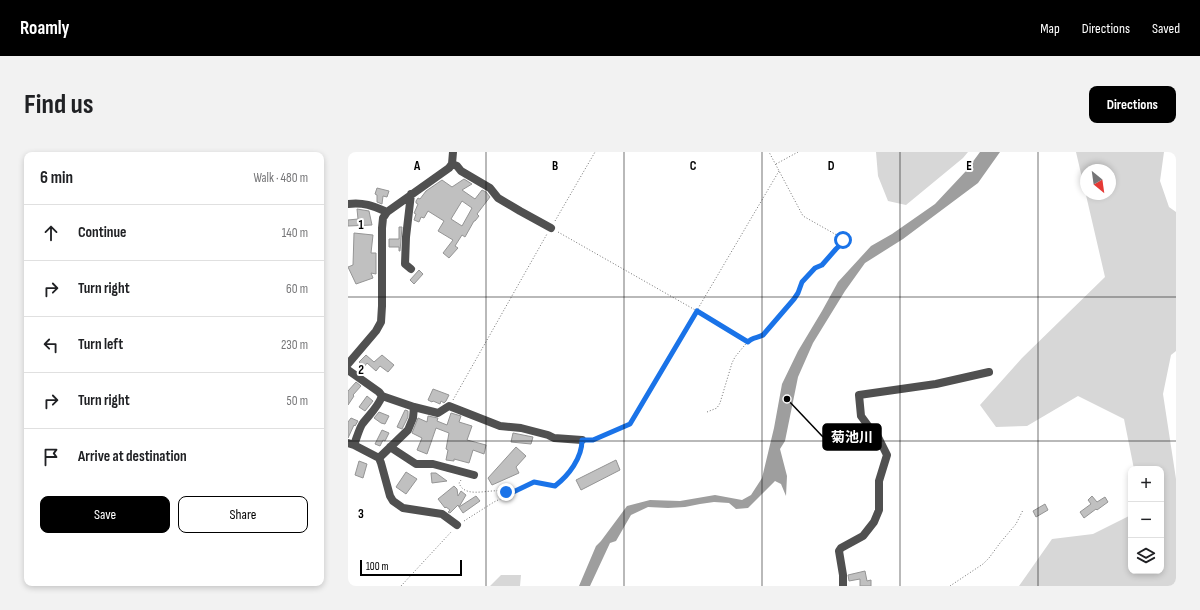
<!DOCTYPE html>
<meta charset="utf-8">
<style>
:root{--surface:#fff;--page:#f2f2f2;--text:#202124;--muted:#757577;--line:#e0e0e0;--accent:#000}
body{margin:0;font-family:"Sofia Sans Condensed","Noto Sans JP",sans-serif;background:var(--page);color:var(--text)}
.controls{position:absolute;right:12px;bottom:12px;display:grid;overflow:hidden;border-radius:8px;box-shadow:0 2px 6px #0003}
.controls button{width:36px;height:36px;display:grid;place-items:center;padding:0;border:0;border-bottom:1px solid var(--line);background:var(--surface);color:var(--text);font:20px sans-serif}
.compass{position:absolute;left:732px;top:12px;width:36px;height:36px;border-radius:50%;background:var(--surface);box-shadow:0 2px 6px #0003;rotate:151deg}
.scale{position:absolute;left:12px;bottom:10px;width:102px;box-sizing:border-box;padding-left:4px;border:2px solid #000;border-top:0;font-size:11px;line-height:14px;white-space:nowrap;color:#000;-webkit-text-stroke:3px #fff;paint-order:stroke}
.stop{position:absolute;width:12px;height:12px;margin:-9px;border:3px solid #1a73e8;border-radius:50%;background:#fff}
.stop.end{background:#1a73e8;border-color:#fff;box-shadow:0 1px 4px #0008}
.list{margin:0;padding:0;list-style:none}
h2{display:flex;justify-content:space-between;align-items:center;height:52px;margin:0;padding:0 16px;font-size:17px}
h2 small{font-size:13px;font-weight:400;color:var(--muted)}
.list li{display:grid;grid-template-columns:26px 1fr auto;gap:12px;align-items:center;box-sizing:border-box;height:56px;padding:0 16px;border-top:1px solid var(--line)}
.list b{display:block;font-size:15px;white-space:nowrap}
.list em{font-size:13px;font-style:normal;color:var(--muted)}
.actions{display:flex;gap:8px;padding:12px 16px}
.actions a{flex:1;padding:9px 0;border:1px solid var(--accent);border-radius:8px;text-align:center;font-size:14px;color:var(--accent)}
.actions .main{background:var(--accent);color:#fff}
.icon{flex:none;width:22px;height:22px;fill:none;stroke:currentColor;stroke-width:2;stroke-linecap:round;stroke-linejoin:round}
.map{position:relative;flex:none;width:828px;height:434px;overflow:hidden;border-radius:8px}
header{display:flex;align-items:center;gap:24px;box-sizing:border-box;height:56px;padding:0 20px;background:var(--accent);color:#fff}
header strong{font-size:19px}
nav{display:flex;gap:22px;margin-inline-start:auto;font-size:14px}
.intro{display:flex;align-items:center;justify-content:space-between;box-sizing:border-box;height:96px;padding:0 24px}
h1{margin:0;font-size:28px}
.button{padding:10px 18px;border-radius:8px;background:var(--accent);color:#fff;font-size:14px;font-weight:700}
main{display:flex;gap:24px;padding:0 24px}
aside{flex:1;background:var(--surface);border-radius:8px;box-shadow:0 2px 6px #0003}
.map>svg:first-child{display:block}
.green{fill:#d7d7d7;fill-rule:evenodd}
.water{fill:#9e9e9e}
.building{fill:#c0c0c0;stroke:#949494;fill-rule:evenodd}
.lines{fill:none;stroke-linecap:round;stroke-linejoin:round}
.path{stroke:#727272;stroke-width:1;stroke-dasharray:1 2;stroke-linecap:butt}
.minor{stroke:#505050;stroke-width:8}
.route{stroke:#1a73e8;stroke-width:5}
.grid{fill:none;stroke:#000;stroke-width:1;stroke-opacity:0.55}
.grid-label{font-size:13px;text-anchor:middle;font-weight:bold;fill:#000;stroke:#fff;stroke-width:4;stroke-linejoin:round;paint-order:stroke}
.leader{fill:none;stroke:#000;stroke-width:1.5}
.callout-dot{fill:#000;stroke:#fff;stroke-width:1.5}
.callout{fill:#000;stroke:#000;stroke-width:1.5}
.callout-label{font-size:14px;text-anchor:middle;font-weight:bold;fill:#fff}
</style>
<header>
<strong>Roamly</strong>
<nav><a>Map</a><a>Directions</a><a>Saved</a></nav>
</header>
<div class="intro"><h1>Find us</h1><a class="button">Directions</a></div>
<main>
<aside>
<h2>6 min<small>Walk · 480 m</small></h2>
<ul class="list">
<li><svg class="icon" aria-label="ahead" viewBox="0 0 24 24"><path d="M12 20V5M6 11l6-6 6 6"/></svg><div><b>Continue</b></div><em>140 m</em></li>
<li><svg class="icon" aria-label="right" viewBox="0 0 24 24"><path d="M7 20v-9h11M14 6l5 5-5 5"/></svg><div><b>Turn right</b></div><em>60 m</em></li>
<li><svg class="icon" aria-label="left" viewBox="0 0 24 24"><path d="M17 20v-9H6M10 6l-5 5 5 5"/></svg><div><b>Turn left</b></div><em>230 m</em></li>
<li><svg class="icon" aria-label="right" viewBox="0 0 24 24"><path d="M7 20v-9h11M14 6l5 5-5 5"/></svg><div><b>Turn right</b></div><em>50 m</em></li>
<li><svg class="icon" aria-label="arrive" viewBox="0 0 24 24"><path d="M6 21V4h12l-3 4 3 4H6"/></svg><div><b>Arrive at destination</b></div></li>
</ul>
<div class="actions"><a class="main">Save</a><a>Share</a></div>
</aside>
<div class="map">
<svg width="828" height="434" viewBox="0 0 828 434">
<rect width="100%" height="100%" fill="#fff"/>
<!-- green -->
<path class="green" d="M528,0H620L615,6L558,53L540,49L530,24Z
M728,0H816L812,29L821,55L828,60V199L823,203L815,242L828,327V434H671L704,387L745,382L783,363V419H813V317H786L776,267L730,244L679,274L648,275L632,253L674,206L757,125ZM738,18H762V42H738Z
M153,423H173L172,434H142Z"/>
<!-- water -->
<path class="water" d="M632,0H652L630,31L555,87L517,111L497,139L465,191L450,225L437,289L432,297L439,324L438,344L433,332L427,329L400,356L388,357L381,351L366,350L352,352L337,355L320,356L300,355L283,363L268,389L262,391L242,434H231L248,394L253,389L279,354L302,348L332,349L367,343L394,348L403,343L414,326L426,276L434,232L450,199L474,159L490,130L523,94L544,82L587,52L618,19Z"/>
<!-- building -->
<path class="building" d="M116,27L124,32L114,38L127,47L134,38L138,40L142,45L129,62L131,64L127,69H126L117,85L114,83L107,94L110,96L101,106L95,101L105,88L90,79L96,69L80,59L76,66L73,65L71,70L66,68L68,62L66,61L67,59L70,52L68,51V49L70,46L72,47L78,39L94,28L104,35ZM114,49L124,56L114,74L103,67Z
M29,36L41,39L39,45L35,44L34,52L29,50V43L27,42Z
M9,57L21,59L24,73L0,74V68L10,67Z
M51,75H54L52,99H51V95H41V87H51Z
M6,81L25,83L23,101H28V122L23,121L25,126L8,132L0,115L5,113Z
M71,118L75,122L66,132L62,128Z
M18,203L26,210L34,203L46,213L40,220L32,214L28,219L19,211L16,215L11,210Z
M8,230L13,234L5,243L6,244L0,253V239Z
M85,237L101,243L98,249L96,251L93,249L92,252L85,249L84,250L80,248Z
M19,244L25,249L17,259L11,255Z
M57,258L60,259V265L54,277L49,275Z
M31,260L41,264L37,272L33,271L26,266Z
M103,261L113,264L111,270L124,274L119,288L138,293L136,302L125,298L121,311L106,307V309L98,308L100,298L98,297L101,281L88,276L79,302L69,298L74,286L64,281L70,266L79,270L80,264L90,266L89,269L99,273Z
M3,266L10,269L7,274L6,273L0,286V270Z
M34,278L41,281L37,289L35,288L32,294L27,292Z
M165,281L185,285L183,292L163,290Z
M168,295L178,304L168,315L171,321L144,333L140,326Z
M268,308L272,318L233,338L228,328Z
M11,309L19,312L15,326L7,323Z
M58,320L69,327L58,342L48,335Z
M83,321H88L99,329L84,331Z
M106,334L109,337L110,344L113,339L118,343L111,355L110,353L102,361L100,360L102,358L98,355L97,356L90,347Z
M128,344L132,349L115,361L111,355Z
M744,344L749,350L757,345L760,350L749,358L748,357L736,366L732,360L743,352L740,348Z
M697,352L700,358L688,365L685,359Z
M517,419L519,429L523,428V434H512V427L501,429L500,423Z"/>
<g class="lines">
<!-- path -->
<path class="path" d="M428,12L450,0
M207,69L247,0
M210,80L349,159L400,190
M105,248L199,82
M359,260L369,256L372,251L384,211L387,205L401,188L415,183L450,141L454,130L467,116L474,113L488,97L495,90L494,86L455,64L421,0
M242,288H245L282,272L431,19
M113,328L111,331C118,350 150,332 161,342
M116,369L146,350L186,330L207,334L222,320L233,296
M53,434L104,379
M602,434L635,412L641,406L652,391L668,372L675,358"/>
<!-- minor -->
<path class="minor" d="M104,12L109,14L113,19L142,36L150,46L172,59L203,76
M0,52C16,50 25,54 39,60
M63,117L57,112L58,85L63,42
M0,212L28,179L33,170L34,154V76L35,66L39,60L101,16L104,12L105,0
M0,218L31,240L34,244L66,255L90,261L101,254L152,274L173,276L200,283L206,286L234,288
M0,291L6,293L31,306L33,311L42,344L45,349L55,356L94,362L109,373
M6,293C8,288 12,274 15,271C22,262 30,255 34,244
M42,295L68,312H85L126,323
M31,306L60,278L65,266L66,255
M495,434V423L491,399L493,396L515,384L526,370L531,358V329L539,303L528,281L521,275L513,264L511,243L588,232L641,220"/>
</g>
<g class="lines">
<!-- route -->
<path class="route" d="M158,340L161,342L186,330L207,334C221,323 234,306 234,288H245L282,272L349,159L400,190C404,185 410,186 415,183L446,147L450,141L454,130L467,116L474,113L488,97L495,90V88"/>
</g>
<!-- grid -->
<path class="grid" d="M138,0V434M276,0V434M414,0V434M552,0V434M690,0V434M0,145H828M0,289H828"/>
<g class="grid-label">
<text x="69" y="18">A</text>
<text x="207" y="18">B</text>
<text x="345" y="18">C</text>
<text x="483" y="18">D</text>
<text x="621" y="18">E</text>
<text x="13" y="77">1</text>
<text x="13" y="222">2</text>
<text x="13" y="366">3</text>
</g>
<!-- callouts -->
<path class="leader" d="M439 247L475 285"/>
<circle class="callout-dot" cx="439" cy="247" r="4"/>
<rect class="callout" x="475" y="272" width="58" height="26" rx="4"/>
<g class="callout-label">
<text x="504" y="290">菊池川</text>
</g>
</svg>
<div class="controls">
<button>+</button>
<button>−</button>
<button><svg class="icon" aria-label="layers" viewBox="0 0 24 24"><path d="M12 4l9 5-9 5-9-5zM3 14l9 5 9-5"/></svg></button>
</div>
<svg class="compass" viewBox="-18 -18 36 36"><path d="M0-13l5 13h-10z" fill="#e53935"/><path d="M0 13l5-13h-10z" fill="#757577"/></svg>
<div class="scale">100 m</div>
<div class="stop" style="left:495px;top:88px"></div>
<div class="stop end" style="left:158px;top:340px"></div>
</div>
</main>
